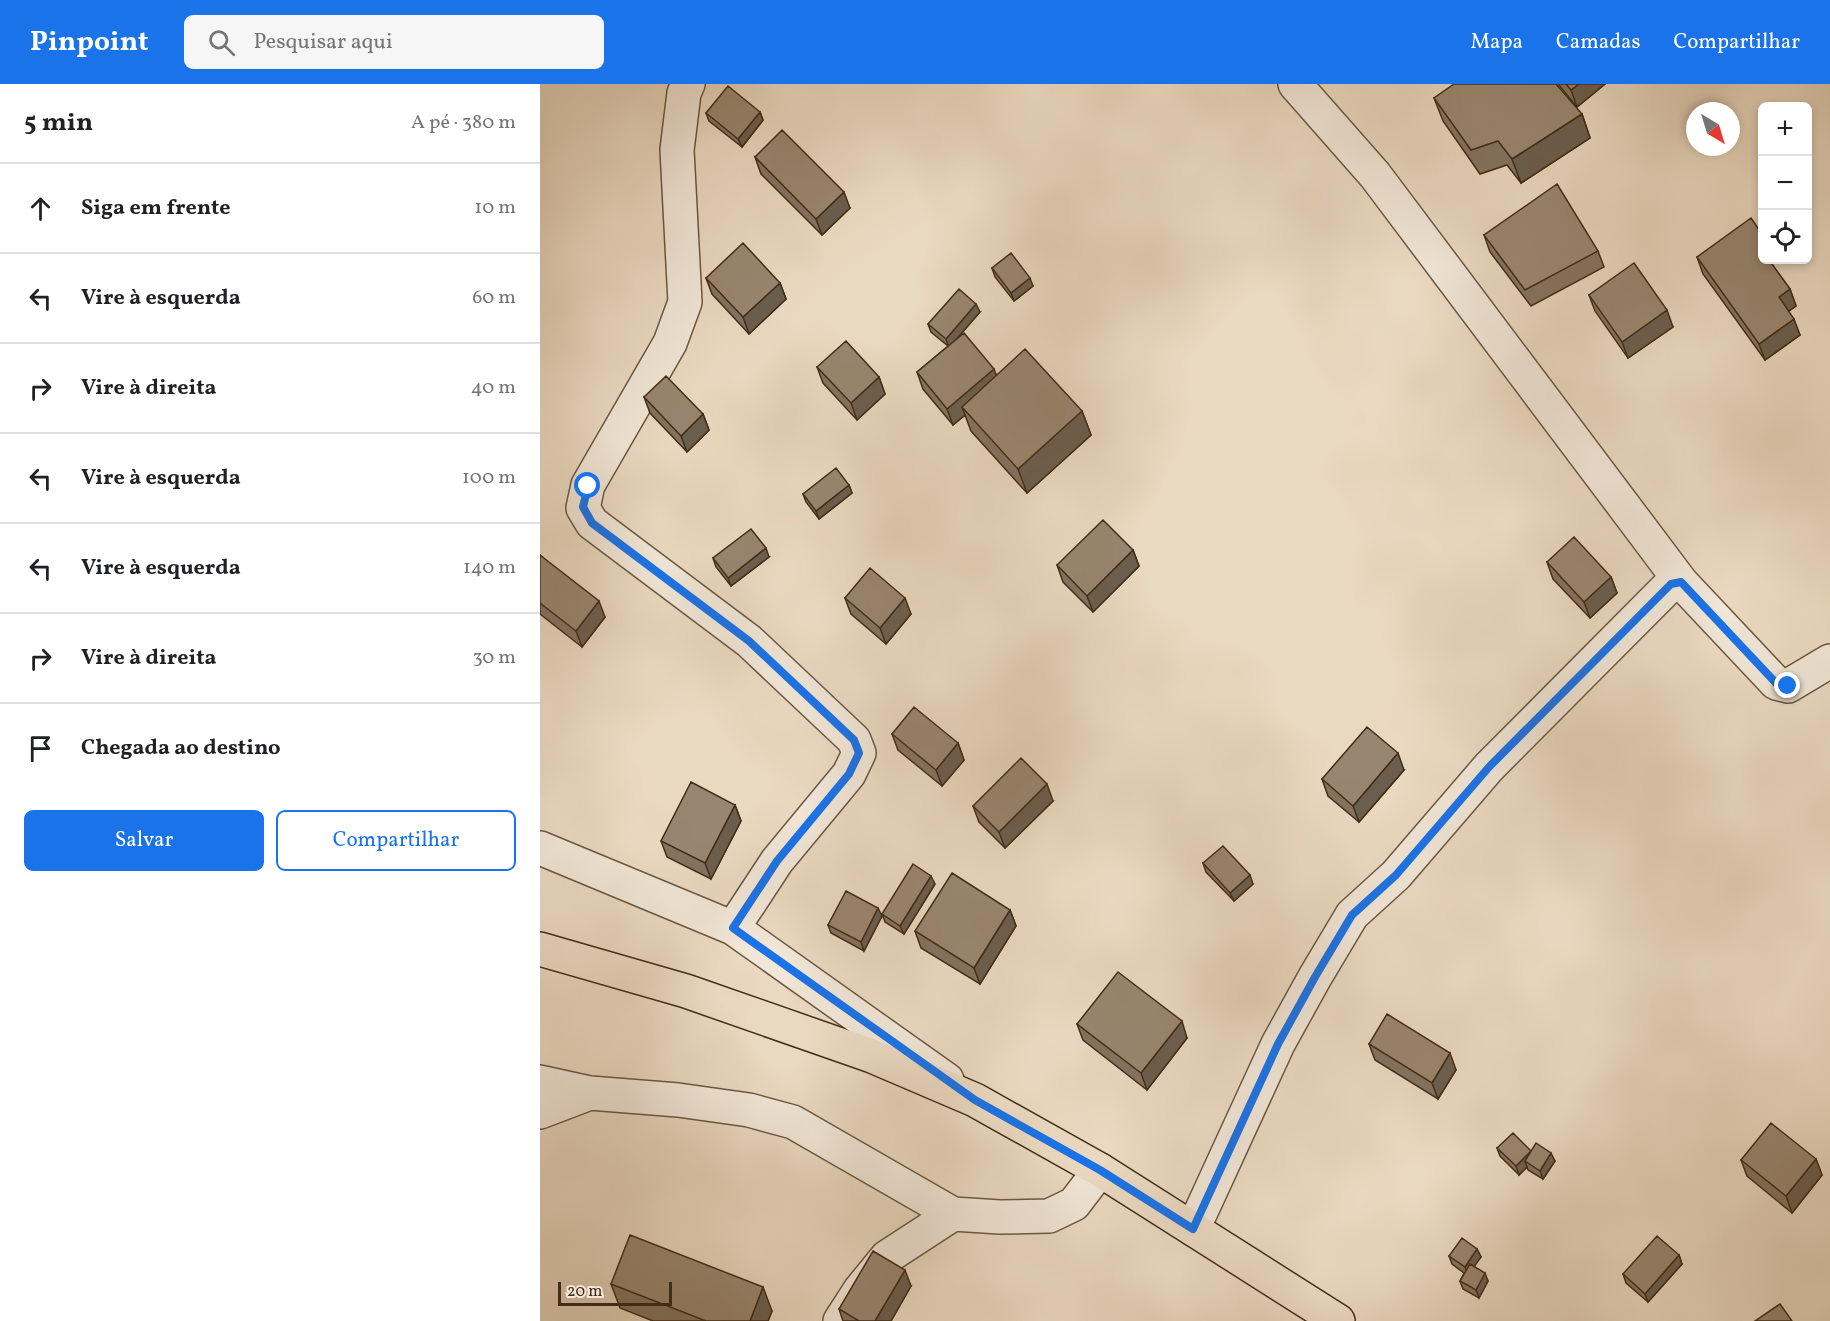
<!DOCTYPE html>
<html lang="pt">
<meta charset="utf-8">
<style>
:root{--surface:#fff;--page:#f6f6f6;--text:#202124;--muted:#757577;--line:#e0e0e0;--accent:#1a73e8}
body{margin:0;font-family:Vollkorn,serif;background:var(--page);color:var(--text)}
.controls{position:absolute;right:18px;top:18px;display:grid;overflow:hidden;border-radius:9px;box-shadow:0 3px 9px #0003}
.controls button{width:54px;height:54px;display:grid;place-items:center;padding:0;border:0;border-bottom:2px solid var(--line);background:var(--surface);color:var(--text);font:30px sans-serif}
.compass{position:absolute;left:1146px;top:18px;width:54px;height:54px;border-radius:50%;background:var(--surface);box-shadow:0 3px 9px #0003;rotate:142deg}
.scale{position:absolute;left:18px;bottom:15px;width:114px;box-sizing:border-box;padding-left:6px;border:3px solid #412d18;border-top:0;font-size:16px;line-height:21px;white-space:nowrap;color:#412d18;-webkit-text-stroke:4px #f1e6d7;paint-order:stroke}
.stop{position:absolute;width:18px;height:18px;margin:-14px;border:4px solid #1a73e8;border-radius:50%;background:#fff}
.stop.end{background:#1a73e8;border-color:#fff;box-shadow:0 2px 6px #0008}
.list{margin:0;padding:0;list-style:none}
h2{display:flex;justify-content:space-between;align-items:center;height:78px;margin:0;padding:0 24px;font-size:26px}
h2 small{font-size:20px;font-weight:400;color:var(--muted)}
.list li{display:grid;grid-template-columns:39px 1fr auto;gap:18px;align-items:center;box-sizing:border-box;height:90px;padding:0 24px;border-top:2px solid var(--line)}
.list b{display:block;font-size:22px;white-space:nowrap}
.list em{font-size:20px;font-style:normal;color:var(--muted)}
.actions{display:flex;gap:12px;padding:18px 24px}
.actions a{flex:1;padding:14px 0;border:2px solid var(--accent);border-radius:9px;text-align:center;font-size:21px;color:var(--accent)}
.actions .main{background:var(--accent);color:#fff}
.icon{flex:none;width:33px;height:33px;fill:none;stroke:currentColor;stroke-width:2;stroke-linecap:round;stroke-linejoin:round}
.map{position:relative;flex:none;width:1290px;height:1237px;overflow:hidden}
header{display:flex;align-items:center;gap:36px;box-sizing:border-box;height:84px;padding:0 30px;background:var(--accent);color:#fff}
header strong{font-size:28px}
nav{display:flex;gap:33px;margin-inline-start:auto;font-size:21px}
.search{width:420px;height:54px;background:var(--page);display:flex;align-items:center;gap:15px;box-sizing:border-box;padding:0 21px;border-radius:9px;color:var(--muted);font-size:22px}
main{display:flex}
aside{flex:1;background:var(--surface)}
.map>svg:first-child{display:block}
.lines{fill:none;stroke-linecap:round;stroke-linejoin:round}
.minor-casing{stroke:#6b5842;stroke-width:36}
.major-casing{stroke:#412d18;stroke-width:36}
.minor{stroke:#f1e6d7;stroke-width:33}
.major{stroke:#ead9c1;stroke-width:33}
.wall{fill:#847360;stroke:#412d18;stroke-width:1.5}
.shaded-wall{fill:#6b5e4e;stroke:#412d18;stroke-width:1.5}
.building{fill:#998670;stroke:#412d18;stroke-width:1.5}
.route{stroke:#1a73e8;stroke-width:8}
</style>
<header>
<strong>Pinpoint</strong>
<div class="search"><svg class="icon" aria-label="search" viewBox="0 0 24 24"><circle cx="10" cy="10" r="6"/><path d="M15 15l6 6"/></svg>Pesquisar aqui</div>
<nav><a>Mapa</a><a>Camadas</a><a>Compartilhar</a></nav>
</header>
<main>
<aside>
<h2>5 min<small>A pé · 380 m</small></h2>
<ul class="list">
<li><svg class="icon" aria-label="ahead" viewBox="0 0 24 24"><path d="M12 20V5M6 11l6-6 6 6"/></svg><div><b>Siga em frente</b></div><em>10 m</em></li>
<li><svg class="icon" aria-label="left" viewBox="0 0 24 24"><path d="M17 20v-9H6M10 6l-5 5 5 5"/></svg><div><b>Vire à esquerda</b></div><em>60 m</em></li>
<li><svg class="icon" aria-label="right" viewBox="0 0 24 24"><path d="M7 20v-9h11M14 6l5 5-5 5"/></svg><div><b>Vire à direita</b></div><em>40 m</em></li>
<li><svg class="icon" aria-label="left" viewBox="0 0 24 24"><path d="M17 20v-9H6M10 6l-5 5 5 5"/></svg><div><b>Vire à esquerda</b></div><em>100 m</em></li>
<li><svg class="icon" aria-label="left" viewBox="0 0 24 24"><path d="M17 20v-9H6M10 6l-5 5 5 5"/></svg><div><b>Vire à esquerda</b></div><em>140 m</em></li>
<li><svg class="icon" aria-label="right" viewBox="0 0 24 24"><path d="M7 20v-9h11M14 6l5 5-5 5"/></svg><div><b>Vire à direita</b></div><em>30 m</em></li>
<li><svg class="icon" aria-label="arrive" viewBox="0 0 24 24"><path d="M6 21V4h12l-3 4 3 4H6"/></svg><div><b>Chegada ao destino</b></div></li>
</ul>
<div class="actions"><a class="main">Salvar</a><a>Compartilhar</a></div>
</aside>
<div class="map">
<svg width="1290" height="1237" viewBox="0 0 1290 1237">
<rect width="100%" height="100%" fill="#ead9c1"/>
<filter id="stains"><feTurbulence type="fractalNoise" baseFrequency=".00333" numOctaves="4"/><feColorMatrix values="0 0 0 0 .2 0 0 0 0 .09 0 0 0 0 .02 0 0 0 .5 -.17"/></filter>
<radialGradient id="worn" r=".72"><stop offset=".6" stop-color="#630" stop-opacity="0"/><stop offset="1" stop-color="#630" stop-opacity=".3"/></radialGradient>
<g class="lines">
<defs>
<path id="minor" d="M148,0L144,9L137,66L145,218L130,259L48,401L43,424L52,439L209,557L314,656L319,669L309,690L237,777L193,844
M755,0L835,91L1141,498
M0,764L193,844L407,996
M0,998L50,1009L138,1016L209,1026L253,1038L413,1130
M0,1028L50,1009
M653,1145L738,960L775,893L812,831L856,791L949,683L1131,500L1141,498L1236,599L1248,602L1290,577
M300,1237L320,1206L347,1173L413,1130L460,1133L509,1132L534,1120L560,1086"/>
<path id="major" d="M0,865L146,907L332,972L435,1016L560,1086L798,1237"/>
</defs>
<!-- minor casing -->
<use href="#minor" class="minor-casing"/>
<!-- major casing -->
<use href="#major" class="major-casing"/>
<!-- minor -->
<use href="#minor" class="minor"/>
<!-- major -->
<use href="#major" class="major"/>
</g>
<!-- wall -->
<path class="wall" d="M1018,0H1065L1037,23Z
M894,14L1042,30L1050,54L981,99L967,81L940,90L903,37Z
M220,28L223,36L202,63L169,37L166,29Z
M215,73L310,124L282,151L221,90Z
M944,151L1058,167L1064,183L991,222L950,168Z
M1157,173L1235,176L1231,179L1250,205L1256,222L1248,227L1260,251L1225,276L1163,190Z
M452,184L493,202L474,217L455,193Z
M166,194L240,199L246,215L209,250L172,210Z
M1049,211L1133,243L1088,274L1055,227Z
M440,228L417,254L457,291L542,327L551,351L487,409L431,347L425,331L413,341L383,305L377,288L408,262L391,248L388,240Z
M277,283L339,293L345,310L317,336L283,299Z
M104,313L163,330L169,346L147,368L110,329Z
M309,401L312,409L279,435L266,418L263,410Z
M593,466L599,482L553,528L523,498L517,481Z
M0,471L65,533L42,563L0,530Z
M229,473L191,502L176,483L173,474Z
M1007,478L1071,493L1077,509L1050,534L1013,495Z
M305,514L371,530L346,560L311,530Z
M352,650L418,659L424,676L402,702L358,666Z
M864,686L819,738L788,712L782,695Z
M513,717L465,764L439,738L433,722Z
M195,721L201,737L171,795L127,773L121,757Z
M663,779L713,800L694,817L666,788Z
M395,800L364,850L345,838L342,830Z
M470,826L476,842L440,900L381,864L375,847Z
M342,832L324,867L291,849L288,841Z
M537,940L647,954L607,1006L543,956Z
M829,960L916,986L898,1015L835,976Z
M957,1064L991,1067L1015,1077L1003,1095L988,1086L987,1083L979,1091L960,1072Z
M1276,1075L1282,1091L1252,1129L1207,1092L1201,1076Z
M937,1165L941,1173L934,1182L948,1197L939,1214L923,1205L920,1197L924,1189L912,1180L909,1172Z
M1139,1171L1142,1180L1108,1218L1086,1199L1083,1190Z
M71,1200L232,1227L228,1237H113L80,1224Z
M371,1202L351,1237H303L299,1225Z"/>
<!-- shaded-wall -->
<path class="shaded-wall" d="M1039,0H1065L1037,23L1031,6Z
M220,28L223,36L202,63L198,55Z
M1042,30L1050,54L981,99L972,75Z
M304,108L310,124L282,151L276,135Z
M1225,176H1235L1228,182Z
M490,194L493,202L474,217L471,209Z
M240,199L246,215L209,250L203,233Z
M1250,205L1256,222L1245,230L1239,213Z
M436,220L440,228L409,264L406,255Z
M1127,226L1133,243L1088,274L1082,258Z
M1254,235L1260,251L1225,276L1219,260Z
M454,285L460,301L422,323L425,331L413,341L407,325Z
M339,293L345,310L317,336L311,319Z
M542,327L551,351L487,409L478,385Z
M163,330L169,346L147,368L141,352Z
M309,401L312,409L279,435L276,427Z
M226,464L229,473L191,502L188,494Z
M593,466L599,482L553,528L547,512Z
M1071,493L1077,509L1050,534L1044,518Z
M365,514L371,530L346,560L340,544Z
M59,517L65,533L42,563L36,547Z
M418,659L424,676L402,702L396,686Z
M858,669L864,686L819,738L813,722Z
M507,700L513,717L465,764L459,748Z
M195,721L201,737L171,795L165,779Z
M710,791L713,800L694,817L690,809Z
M391,792L395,800L364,850L360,842Z
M338,824L342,832L324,867L321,858Z
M470,826L476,842L440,900L434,884Z
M642,937L647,954L607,1006L601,989Z
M910,969L916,986L898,1015L892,999Z
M991,1067L985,1077L987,1083L979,1091L976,1082Z
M1011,1069L1015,1077L1003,1095L1000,1087Z
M1276,1075L1282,1091L1252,1129L1246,1112Z
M937,1165L941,1173L928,1191L925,1183Z
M1139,1171L1142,1180L1108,1218L1105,1210Z
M365,1186L371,1202L351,1237H335Z
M945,1189L948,1197L939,1214L936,1206Z
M223,1203L232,1227L228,1237H210Z"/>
<!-- building -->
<path class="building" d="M914,0H1016L1042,30L972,75L958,57L931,66L894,14Z
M1026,0H1039L1031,6Z
M188,2L220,28L198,55L166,29Z
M242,46L304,108L276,135L215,73Z
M1017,100L1058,167L985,206L944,151Z
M1211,134L1222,150V176H1229L1250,205L1239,213L1254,235L1219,260L1157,173Z
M203,159L240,199L203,233L166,194Z
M471,169L490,194L471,209L452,184Z
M1094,179L1127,226L1082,258L1049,211Z
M419,205L436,220L406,255L388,240Z
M424,249L454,285L407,325L377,288Z
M306,257L339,293L311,319L277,283Z
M485,265L542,327L478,385L422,323Z
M126,292L163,330L141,352L104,313Z
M296,384L309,401L276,427L263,410Z
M563,436L593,466L547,512L517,481Z
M211,445L226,464L188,494L173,474Z
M1034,453L1071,493L1044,518L1007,478Z
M0,471L59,517L36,547L0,519Z
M330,484L365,514L340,544L305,514Z
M374,623L418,659L396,686L352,650Z
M827,643L858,669L813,722L782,695Z
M481,674L507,700L459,748L433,722Z
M151,698L195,721L165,779L121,757Z
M683,762L710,791L690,809L663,779Z
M373,780L391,792L360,842L342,830Z
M412,789L470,826L434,884L375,847Z
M306,807L338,824L321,858L288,841Z
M578,888L642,937L601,989L537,940Z
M847,930L910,969L892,999L829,960Z
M1231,1039L1276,1075L1246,1112L1201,1076Z
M973,1049L991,1067L976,1082L957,1064Z
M996,1059L1011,1069L1000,1087L985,1077Z
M90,1151L223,1203L210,1237H166L71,1200Z
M1117,1152L1139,1171L1105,1210L1083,1190Z
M922,1154L937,1165L925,1183L909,1172Z
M333,1167L365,1186L335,1237H319L299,1225Z
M930,1180L945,1189L936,1206L920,1197Z
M1240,1220L1252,1237H1215Z"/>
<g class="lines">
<!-- route -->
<path class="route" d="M48,402L43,423L52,439L209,557L314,656L319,669L309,690L237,777L193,844L435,1016L560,1086L653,1145L738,960L775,893L812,831L856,791L949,683L1131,500L1141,498L1236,599L1248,602"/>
</g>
<rect width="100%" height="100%" filter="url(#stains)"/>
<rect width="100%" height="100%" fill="url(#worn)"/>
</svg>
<div class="controls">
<button>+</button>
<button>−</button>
<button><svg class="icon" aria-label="locate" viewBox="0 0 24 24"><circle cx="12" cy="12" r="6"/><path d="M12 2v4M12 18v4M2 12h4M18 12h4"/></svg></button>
</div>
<svg class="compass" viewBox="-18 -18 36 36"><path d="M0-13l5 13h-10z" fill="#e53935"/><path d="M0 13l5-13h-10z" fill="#757577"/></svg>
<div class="scale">20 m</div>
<div class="stop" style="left:48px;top:402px"></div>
<div class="stop end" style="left:1248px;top:602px"></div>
</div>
</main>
